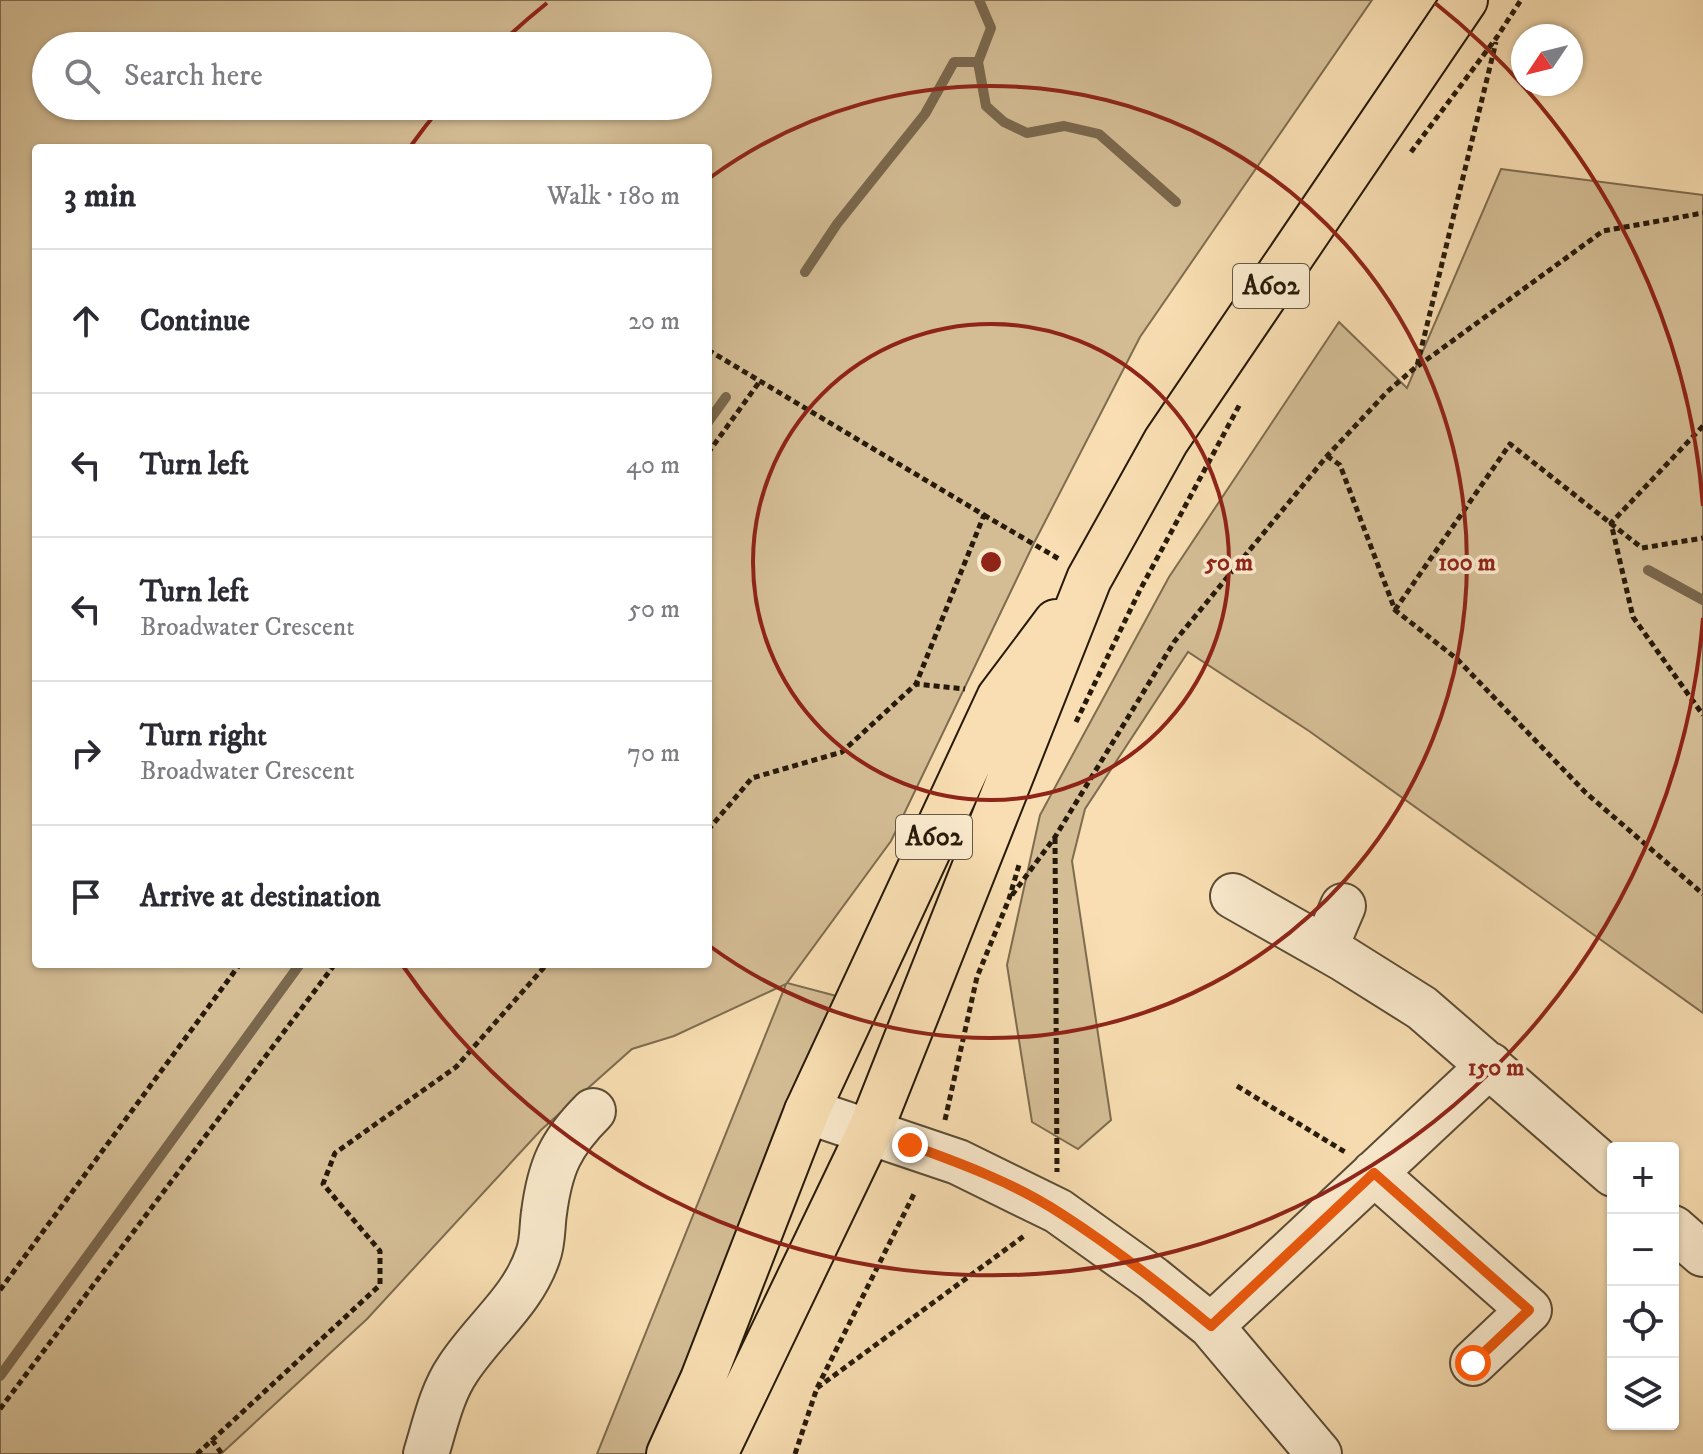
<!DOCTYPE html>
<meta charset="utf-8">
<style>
:root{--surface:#fff;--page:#f2f2f3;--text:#2b2b33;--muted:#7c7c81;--line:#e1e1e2}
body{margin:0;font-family:"IM FELL DW Pica",serif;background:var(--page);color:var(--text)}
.controls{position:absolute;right:24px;bottom:24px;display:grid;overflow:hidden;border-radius:8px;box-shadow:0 2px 6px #0004}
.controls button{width:72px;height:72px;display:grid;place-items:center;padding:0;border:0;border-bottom:2px solid var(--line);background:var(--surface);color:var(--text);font:40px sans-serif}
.compass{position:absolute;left:1511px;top:24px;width:72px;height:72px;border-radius:50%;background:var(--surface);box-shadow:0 2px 6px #0004;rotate:235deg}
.stop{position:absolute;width:24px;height:24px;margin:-18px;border:6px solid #ea580c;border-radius:50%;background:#fff}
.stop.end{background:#ea580c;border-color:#fff;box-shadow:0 2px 8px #0008}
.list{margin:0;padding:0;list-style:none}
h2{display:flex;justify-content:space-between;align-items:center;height:104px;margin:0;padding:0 32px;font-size:34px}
h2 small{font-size:26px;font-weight:400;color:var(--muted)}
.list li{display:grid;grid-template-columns:52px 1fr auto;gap:24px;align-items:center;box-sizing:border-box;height:144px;padding:0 32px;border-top:2px solid var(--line)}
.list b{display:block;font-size:30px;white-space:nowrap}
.list p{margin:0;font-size:26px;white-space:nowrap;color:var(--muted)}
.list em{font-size:26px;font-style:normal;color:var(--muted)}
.icon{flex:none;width:44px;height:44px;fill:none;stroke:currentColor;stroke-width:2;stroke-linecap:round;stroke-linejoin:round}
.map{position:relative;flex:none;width:1703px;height:1454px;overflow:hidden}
.search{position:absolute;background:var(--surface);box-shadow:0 2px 6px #0004;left:32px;top:32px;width:680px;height:88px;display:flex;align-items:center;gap:20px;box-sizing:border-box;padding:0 28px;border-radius:44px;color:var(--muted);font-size:30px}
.panel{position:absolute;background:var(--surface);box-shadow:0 2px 6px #0004;left:32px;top:144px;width:680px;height:824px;border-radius:8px}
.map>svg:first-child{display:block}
.green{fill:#d4bd95;stroke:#7e6c50;stroke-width:2;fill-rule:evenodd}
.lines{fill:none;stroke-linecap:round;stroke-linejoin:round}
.stream{stroke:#7a674d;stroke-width:10}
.minor-casing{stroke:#5b4b34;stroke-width:48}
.highway-casing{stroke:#271a0a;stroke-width:48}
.path{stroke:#271a0a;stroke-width:5;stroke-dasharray:6 4;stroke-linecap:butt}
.minor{stroke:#faeacd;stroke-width:44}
.highway{stroke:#f8deb2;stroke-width:44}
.route{stroke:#ea580c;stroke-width:10}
.ring{fill:none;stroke:#8f2418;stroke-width:4}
.labels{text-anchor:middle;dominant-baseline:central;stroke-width:7;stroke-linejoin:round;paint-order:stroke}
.shield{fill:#faeacd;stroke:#665844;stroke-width:2}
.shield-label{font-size:26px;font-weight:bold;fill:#271a0a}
.centre{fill:#8f2418;stroke:#faeacd;stroke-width:4}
.ring-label{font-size:24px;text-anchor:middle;font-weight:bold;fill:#8f2418;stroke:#faeacd;stroke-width:7;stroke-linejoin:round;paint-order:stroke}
</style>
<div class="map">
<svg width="1703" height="1454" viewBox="0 0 1703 1454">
<rect width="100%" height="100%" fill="#f8deb2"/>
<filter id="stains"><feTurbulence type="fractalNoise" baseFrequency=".0025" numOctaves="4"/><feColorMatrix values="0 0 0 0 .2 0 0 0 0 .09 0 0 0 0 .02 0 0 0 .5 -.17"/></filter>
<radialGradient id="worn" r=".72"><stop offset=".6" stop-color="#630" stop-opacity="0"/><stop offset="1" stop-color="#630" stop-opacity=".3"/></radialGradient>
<!-- green -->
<path class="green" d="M0,0H1372L1140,337L1034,543L891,841L787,983L844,998L655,1454H597L786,984L674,1036L632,1049L541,1130L367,1319L221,1454H0ZM46,46H698V106H46ZM36,148H708V964H36Z
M1501,169L1703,195V1013L1309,731L1188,652L1085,809L1072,861L1111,1120L1078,1149L1032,1122L1007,965L1040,815L1169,577L1339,322L1407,388Z"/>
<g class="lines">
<!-- stream -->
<path class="stream" d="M979,0L991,28L978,62L986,106L1004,122L1027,133L1064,126L1099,134L1176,202
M805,272L837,224L925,114L954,62H978
M708,422L726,397
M1648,570L1703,600
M0,1376L300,964"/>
<defs>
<path id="minor" d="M1233,896L1344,959L1422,1008L1613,1174
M1325,948L1343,906
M807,1111L958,1162L1058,1211L1153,1279L1211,1326L1319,1454
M1374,1173L1529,1310L1473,1363
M1673,1228L1703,1254
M1211,1326L1490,1065
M426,1454C435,1425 441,1394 458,1369C484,1329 523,1301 538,1255C543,1242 542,1226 544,1213C550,1167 560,1144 593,1111"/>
<path id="highway" d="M669,1454L703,1379L807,1111L999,698L1056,622
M715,1454L870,1131L1089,579L1166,441L1465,0"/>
</defs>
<!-- minor casing -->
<use href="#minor" class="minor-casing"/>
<!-- highway casing -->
<use href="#highway" class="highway-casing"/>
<!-- path -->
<path class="path" d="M1411,152L1497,37L1521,0
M708,350L984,515L916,684
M1418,366L1603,231L1703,213
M1703,426L1611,523L1633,617L1703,715
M708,453L760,381
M1327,456L1340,465L1395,610L1457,659L1586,793L1703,894
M984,515L1059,559
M1395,610L1510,444L1642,548L1703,538
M1076,722L1140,590L1240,404
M708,830L752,778L842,752L916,684L965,689
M1055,838L1057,1172
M1012,895L1055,837L1174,642L1327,456L1387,392L1417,366L1496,42
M1237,1086L1345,1152
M945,1120L977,977L1009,899L1019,865
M0,1290L240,964
M817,1388L1024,1236
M0,1409L335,964
M212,1440L222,1454
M197,1454L380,1285V1251L323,1184L335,1153L456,1067L547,964
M795,1454L817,1388L914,1194"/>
<!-- minor -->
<use href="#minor" class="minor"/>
<!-- highway -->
<use href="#highway" class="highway"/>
</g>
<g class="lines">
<!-- route -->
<path class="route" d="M910,1145C960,1163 1014,1183 1060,1213C1113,1247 1163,1286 1211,1326L1374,1173L1529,1310L1473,1363"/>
</g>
<!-- distance rings -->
<g class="ring">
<circle cx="991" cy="562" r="238"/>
<path d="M711 177A476 476 0 1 1 711 947"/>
<path d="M1703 618A714 714 0 0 1 403 966M410 147A714 714 0 0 1 440 108M500 44A714 714 0 0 1 547 3M1435 3A714 714 0 0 1 1703 506"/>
</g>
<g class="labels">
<!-- shield labels -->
<g class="shield">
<rect x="1233" y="264" width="76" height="44" rx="6"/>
<rect x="896" y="815" width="76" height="44" rx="6"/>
</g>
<g class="shield-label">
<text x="1271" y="286">A602</text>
<text x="934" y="837">A602</text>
</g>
</g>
<circle cx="991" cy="562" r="12" class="centre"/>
<g class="ring-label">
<text x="1229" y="570">50 m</text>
<text x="1467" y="570">100 m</text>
<text x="1496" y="1075">150 m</text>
</g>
<rect width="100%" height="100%" filter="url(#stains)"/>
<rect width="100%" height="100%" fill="url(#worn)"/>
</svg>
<div class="controls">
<button>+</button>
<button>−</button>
<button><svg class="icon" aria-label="locate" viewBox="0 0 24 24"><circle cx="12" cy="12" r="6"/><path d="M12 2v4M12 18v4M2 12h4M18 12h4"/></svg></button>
<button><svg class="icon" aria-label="layers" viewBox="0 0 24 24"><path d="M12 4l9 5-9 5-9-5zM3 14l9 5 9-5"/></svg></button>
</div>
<svg class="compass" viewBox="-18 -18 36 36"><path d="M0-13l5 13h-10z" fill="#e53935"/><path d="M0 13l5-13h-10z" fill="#7c7c81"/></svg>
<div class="stop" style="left:1473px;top:1363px"></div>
<div class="stop end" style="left:910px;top:1145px"></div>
<div class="search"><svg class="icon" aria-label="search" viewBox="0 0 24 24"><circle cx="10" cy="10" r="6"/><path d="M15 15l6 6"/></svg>Search here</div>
<section class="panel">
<h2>3 min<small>Walk · 180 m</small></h2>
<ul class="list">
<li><svg class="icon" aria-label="ahead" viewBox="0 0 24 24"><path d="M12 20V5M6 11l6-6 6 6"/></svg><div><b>Continue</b></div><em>20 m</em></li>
<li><svg class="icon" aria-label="left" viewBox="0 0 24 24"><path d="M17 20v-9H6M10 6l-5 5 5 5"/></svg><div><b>Turn left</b></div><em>40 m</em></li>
<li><svg class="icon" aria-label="left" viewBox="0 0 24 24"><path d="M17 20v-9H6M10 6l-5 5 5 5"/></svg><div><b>Turn left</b><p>Broadwater Crescent</p></div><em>50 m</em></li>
<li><svg class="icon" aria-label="right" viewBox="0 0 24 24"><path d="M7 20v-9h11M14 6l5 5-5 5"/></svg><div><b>Turn right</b><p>Broadwater Crescent</p></div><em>70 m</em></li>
<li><svg class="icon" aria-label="arrive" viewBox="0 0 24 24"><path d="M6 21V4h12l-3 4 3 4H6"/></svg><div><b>Arrive at destination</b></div></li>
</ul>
</section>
</div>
